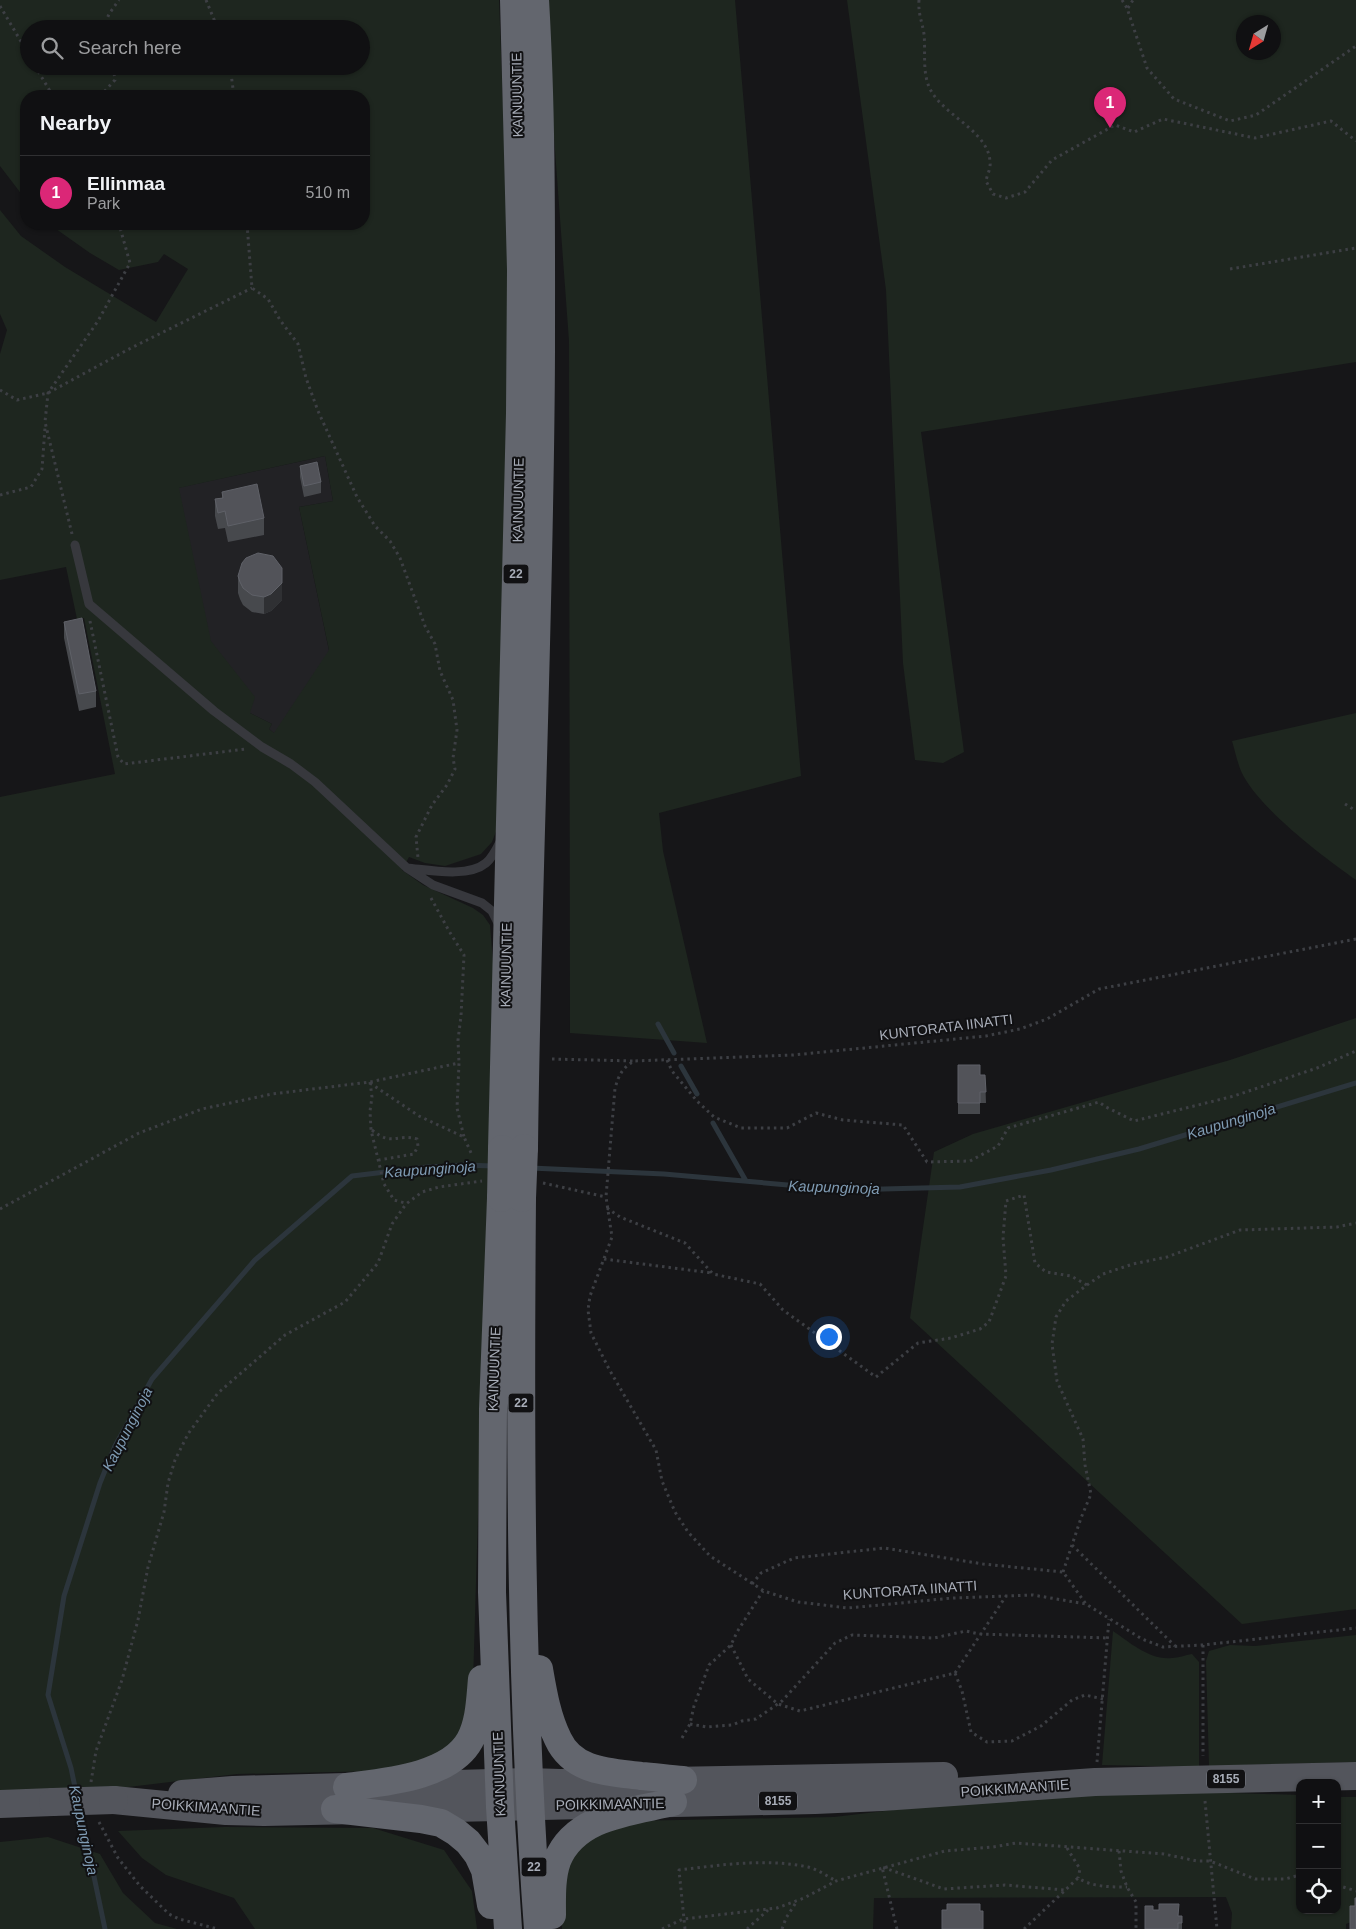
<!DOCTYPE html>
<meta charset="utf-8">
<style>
:root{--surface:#101012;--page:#19191b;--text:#f1f3f6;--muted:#9c9d9f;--line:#303032;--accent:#db2777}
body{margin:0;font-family:Arial,sans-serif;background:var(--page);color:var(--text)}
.controls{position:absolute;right:15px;bottom:15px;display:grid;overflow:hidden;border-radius:10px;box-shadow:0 1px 4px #0004}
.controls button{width:45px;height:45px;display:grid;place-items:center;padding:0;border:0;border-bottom:1px solid var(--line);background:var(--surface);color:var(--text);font:25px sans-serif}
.compass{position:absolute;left:1236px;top:15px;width:45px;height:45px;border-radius:50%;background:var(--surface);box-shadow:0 1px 4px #0004;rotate:217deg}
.you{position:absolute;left:828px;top:1336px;width:18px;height:18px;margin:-12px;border:4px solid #fff;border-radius:50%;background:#1a73e8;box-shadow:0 0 0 8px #1a73e833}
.badge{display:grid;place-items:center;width:32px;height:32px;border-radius:50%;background:var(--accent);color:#fff;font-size:16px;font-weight:700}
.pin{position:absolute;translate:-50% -41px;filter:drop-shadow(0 1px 2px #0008)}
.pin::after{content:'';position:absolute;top:26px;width:18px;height:15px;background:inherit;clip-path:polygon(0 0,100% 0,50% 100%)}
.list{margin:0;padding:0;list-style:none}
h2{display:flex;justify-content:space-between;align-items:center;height:65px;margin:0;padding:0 20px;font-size:21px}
h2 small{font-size:16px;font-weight:400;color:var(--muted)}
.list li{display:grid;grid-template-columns:32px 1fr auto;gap:15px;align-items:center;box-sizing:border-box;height:75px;padding:0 20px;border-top:1px solid var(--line)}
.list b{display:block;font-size:19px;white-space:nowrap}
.list p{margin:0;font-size:16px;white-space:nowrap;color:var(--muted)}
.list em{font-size:16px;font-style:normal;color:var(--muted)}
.icon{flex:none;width:28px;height:28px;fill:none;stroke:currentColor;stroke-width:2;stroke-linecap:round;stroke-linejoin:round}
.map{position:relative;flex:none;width:1356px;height:1929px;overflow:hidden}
.search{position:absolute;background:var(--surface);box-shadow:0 1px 4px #0004;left:20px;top:20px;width:350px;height:55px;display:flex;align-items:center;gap:12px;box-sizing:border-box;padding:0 18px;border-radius:28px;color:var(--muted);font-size:19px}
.panel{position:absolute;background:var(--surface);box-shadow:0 1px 4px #0004;left:20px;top:90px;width:350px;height:140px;border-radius:20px}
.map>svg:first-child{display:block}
.built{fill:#222225}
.green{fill:#1e261f;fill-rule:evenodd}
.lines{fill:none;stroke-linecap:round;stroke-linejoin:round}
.stream{stroke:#2c353c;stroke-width:5}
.path{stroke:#3d3f44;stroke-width:3;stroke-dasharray:2.5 4;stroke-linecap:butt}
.lane{stroke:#37383d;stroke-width:9}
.primary{stroke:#53555c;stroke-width:28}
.highway{stroke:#63666e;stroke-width:28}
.primary-bridge{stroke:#53555c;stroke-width:28}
.highway-bridge{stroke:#63666e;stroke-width:28}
.wall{fill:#47494d}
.shaded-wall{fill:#2f3033}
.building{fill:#525359;stroke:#5f6168}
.labels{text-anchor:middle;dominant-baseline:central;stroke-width:4;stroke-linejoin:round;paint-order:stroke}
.shield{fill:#111113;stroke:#7b7e86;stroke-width:1}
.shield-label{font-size:12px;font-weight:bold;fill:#a8adb8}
.street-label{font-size:14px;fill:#a8adb8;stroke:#111113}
.water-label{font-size:15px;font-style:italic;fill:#7f9bb3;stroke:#111113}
</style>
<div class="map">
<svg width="1356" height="1929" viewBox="0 0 1356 1929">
<rect width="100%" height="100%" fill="#161618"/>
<!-- built -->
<path class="built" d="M325,456L333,501L299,507L342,713L305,759L269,729L272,724L250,713L152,632L145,495Z"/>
<!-- green -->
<path class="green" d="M0,0H499L509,264L500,821L492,842L481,854L445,866L425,863L409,857L402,870L423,885L473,908L483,915L490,925L494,975L473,1683L469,1710L458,1738L438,1758L381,1771L237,1774L120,1788L0,1792V797L115,774L84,618L77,619L66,567L0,580V354L7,330L0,314V210L21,236L65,267L156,322L188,269L164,254L158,262L119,270L90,253L49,224H364V96H26V200L0,166ZM29,29H361V66H29ZM325,456L333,501L299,507L329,650L274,733L269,729L272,724L250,713L255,697L211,641L179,488Z
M544,0H735L801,776L659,813L663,851L707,1043L570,1033L569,341Z
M847,0H1356V362L921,432L964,752L943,763L915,760L903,663L886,290ZM1244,22H1274V52H1244Z
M1356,713V880C1323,857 1257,807 1241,771C1237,761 1235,751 1232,741Z
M1356,1018V1609L1242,1624L910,1318L934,1152L973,1134L1230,1060Z
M1113,1631C1129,1642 1151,1661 1172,1658C1179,1658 1185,1655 1192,1654L1199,1662V1767L1102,1765Z
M1356,1635V1762L1209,1766L1206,1661L1209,1651L1230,1645L1255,1646Z
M1198,1792L1300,1795V1910H1337V1797H1356V1920L1346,1924V1929H1231L1232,1913L1226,1897L874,1898L873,1929H562L560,1890L563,1866L584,1840L630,1821L834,1817L1021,1795Z
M225,1827L373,1828L444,1850L472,1891L477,1929H255L234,1898L166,1875L142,1858L118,1831Z
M48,1837L100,1854L123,1893L155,1923L177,1929H0V1842Z"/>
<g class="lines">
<!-- stream -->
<path class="stream" d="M658,1024L674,1053
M681,1066L697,1094
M713,1123L746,1181
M531,1168L664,1174L845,1190L960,1187L1051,1170L1139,1149L1356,1083
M76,1792L71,1768L48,1695L64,1596L100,1483L115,1446L152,1379L255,1260L352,1176L427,1167L465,1165L493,1166
M80,1810L105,1929"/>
<!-- path -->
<path class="path" d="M206,0L218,29
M919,0C918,14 922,21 924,34C926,53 921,77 933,94C948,117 989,133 990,162C991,168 987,175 986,181L993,194L1006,198L1025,192L1052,160L1115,125L1134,132L1163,119L1255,138L1331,121L1356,141
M1122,0L1127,8L1147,68L1174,99L1230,121L1256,115L1356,46
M0,6L29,55
M1128,8L1133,0
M103,29L109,14L119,0
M35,66L53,96
M230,66L234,96
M100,96L115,80L113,66
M247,224L252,288L268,299L280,320L298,344L306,378L318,411L357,497L375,526L390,541L400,558L425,626L435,644L440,671L453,700L457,730L453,758L455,769L447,785L432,805L416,837L418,858
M1230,269L1356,248
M0,390L17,400L48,393L131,348L252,288
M0,495L31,487L42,469L45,428
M72,534L45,422L48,393L98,321L130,263L119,224
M90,621L118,757L124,764L246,749
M1345,804L1356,811
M431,898L449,931L464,955L461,1016L458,1040L459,1063
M1356,939L1099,989L1047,1019L1020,1029L986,1036L793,1055L634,1061C622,1068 619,1075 615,1088L606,1197L612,1237L590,1296L588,1310L591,1333L609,1369L656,1450L662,1481L675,1512L688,1532L710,1556L764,1591L798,1602L848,1608L953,1598L1033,1595L1086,1604L1142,1639L1163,1647L1203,1645L1356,1628
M552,1059L634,1061
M667,1060L672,1071L697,1101L714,1117L741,1128H787L816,1113L843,1120L903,1125L927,1162L970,1161L998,1146L1008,1128L1099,1102L1106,1107L1134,1121L1234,1096L1317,1068L1356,1051
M370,1082L372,1097L370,1111L371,1130L384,1184L394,1200L405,1203
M370,1083L419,1116L464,1137L472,1155
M372,1130C392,1147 397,1133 417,1139L418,1146L414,1154L379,1160
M543,1183L606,1197
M607,1208L620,1217L685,1243L713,1274L760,1284L783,1310L876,1377L918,1343L951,1338L980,1329L989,1322L1006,1276L1003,1237L1006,1201L1024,1195L1035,1263L1046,1272L1071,1276L1087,1285
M0,1209L139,1133L202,1109L272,1094L370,1082L459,1063L457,1108L464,1137
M604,1259L712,1273
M1072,1545L1175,1646
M1063,1572L1081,1518L1091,1494L1085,1465L1083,1439L1057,1381L1052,1344L1056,1317L1066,1301L1087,1285L1103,1274L1133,1264L1167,1257L1240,1230L1337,1227L1356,1223
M752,1584L761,1573L794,1558L884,1548L983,1564L1063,1572L1086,1604
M731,1645L748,1679L778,1704L800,1711L955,1673L962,1691L971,1732L987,1742L1012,1741L1041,1726L1072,1700L1085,1695L1103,1699
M1203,1645V1756
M955,1673L1006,1596
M690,1724L707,1727L732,1725L742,1721L756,1719L782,1701L835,1643L852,1635L934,1638L966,1631L979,1634L1109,1638
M682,1738L690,1724L694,1706L709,1665L731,1645L737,1632L763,1591
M1097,1762L1109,1619
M91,1782L96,1751L122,1680L138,1620L148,1567L164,1512L168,1483L175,1460L188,1434L218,1393L285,1335L345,1302L378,1263L392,1224L406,1204L422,1192L439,1187L482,1181
M1205,1801L1217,1929
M99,1822L118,1858L140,1886L169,1914L179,1919L218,1929
M1067,1848L1080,1869L1078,1878
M1119,1851L1121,1871L1127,1887L1136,1902V1929
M1337,1885L1356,1891
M662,1929L683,1919L777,1908L804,1898L836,1881L945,1851L993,1847L1016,1843L1164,1854L1197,1861H1210L1255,1879H1285L1300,1875
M685,1929L679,1870C720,1865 766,1858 808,1867C817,1869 827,1876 836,1881
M747,1929L768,1910
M782,1929L786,1918L797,1901
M897,1929L882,1867L944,1889L1005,1885L1065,1890
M1024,1929L1078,1878C1092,1887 1110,1887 1127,1887"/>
<!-- lane -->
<path class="lane" d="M75,545L89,604L214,711L262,747L291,764L315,782L407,868
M499,925L492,911L482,903L433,885L407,868C429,870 468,878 486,863C493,857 497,848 501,840"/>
<!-- primary -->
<path class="primary" d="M182,1794L233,1790L529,1782L560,1783L944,1776
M114,1800L226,1811L264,1812L815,1800L882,1797L1095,1782L1356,1776
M0,1804L53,1802"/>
<!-- highway -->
<path class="highway" d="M524,1148C527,883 540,617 541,352C541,235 542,117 535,0
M502,1149L520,413L521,270L514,0
M501,1198L493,1409L492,1592L500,1807L508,1929
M522,1198C520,1441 520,1686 538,1929
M539,1669C543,1692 547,1717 558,1739C573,1772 610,1772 641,1776C655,1777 669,1779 683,1780
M347,1787C385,1782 450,1777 470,1740C480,1721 480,1699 482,1679
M335,1809L421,1819L441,1823L456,1832L468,1842L478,1855L485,1870L491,1905
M552,1915C552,1898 551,1878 557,1861C575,1815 632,1812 673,1802"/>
<!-- primary-bridge -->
<path class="primary-bridge" d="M53,1802L114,1800"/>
<!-- highway-bridge -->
<path class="highway-bridge" d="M501,1198L502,1149
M522,1198L524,1148"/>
</g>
<!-- wall -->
<path class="wall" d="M300,466L321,482V493L304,497L300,477Z
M222,492L264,518V535L228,542L225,528L218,529L215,516V499L222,498Z
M238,576L282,584V600L271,611L264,614L252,612L243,605L240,599L238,593Z
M64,622L96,691V707L79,711L64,638Z
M958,1065L980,1075H985L986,1103H980V1114H958Z
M1153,1910L1179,1916H1182V1929H1145Z"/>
<!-- shaded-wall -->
<path class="shaded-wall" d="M282,568V600L271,611L264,614V597Z"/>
<!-- building -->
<path class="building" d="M317,462L321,482L304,486L300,466Z
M257,484L264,518L228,526L225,511L218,513L215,499L223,498L222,492Z
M258,553L273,556L282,568V583L271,594L264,597L252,595L243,588L240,582L238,576L242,563L246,558Z
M82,618L96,691L79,694L64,622Z
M958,1065H980V1075H985L986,1092H980V1103H958Z
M1355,1898H1356V1929H1350V1906H1355Z
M947,1904H980V1911H983V1929H942V1910H947Z
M1159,1904H1179L1178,1916H1182V1923H1178V1929H1145V1906H1153V1910H1159Z"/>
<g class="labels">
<!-- shield labels -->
<g class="shield">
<rect x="503.5" y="564.5" width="25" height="19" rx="4"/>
<rect x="508.5" y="1393.5" width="25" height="19" rx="4"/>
<rect x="1207" y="1769.5" width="38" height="19" rx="4"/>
<rect x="759" y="1791.5" width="38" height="19" rx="4"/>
<rect x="521.5" y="1857.5" width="25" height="19" rx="4"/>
</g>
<g class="shield-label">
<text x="516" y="574">22</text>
<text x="521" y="1403">22</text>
<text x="1226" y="1779">8155</text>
<text x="778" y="1801">8155</text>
<text x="534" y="1867">22</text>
</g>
<!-- street labels -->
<g class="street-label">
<text transform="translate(517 95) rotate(-91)">KAINUUNTIE</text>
<text transform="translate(518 500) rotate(-89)">KAINUUNTIE</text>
<text transform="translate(506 965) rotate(-89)">KAINUUNTIE</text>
<text transform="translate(946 1027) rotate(-7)">KUNTORATA IINATTI</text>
<text transform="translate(494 1369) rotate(-88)">KAINUUNTIE</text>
<text transform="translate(910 1590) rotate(-4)">KUNTORATA IINATTI</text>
<text transform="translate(499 1774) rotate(-92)">KAINUUNTIE</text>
<text transform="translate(1015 1788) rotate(-4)">POIKKIMAANTIE</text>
<text transform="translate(610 1804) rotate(-1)">POIKKIMAANTIE</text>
<text transform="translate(206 1807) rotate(4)">POIKKIMAANTIE</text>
</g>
<!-- water labels -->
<g class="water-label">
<text transform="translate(1231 1121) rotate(-17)">Kaupunginoja</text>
<text transform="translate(430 1169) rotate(-4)">Kaupunginoja</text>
<text transform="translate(834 1187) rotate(2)">Kaupunginoja</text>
<text transform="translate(127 1429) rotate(-63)">Kaupunginoja</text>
<text transform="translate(84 1830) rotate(78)">Kaupunginoja</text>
</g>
</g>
</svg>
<div class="controls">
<button>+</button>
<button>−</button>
<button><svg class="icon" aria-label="locate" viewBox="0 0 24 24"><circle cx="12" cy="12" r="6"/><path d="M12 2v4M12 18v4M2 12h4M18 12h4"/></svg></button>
</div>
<svg class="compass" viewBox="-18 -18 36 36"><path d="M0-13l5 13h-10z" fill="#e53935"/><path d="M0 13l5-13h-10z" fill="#9c9d9f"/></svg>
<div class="you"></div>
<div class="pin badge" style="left:1110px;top:128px">1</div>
<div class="search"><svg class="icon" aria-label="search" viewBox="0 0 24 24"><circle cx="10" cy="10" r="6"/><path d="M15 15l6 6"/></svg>Search here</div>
<section class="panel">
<h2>Nearby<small></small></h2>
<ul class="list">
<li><span class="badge">1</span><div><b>Ellinmaa</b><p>Park</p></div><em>510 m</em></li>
</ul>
</section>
</div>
